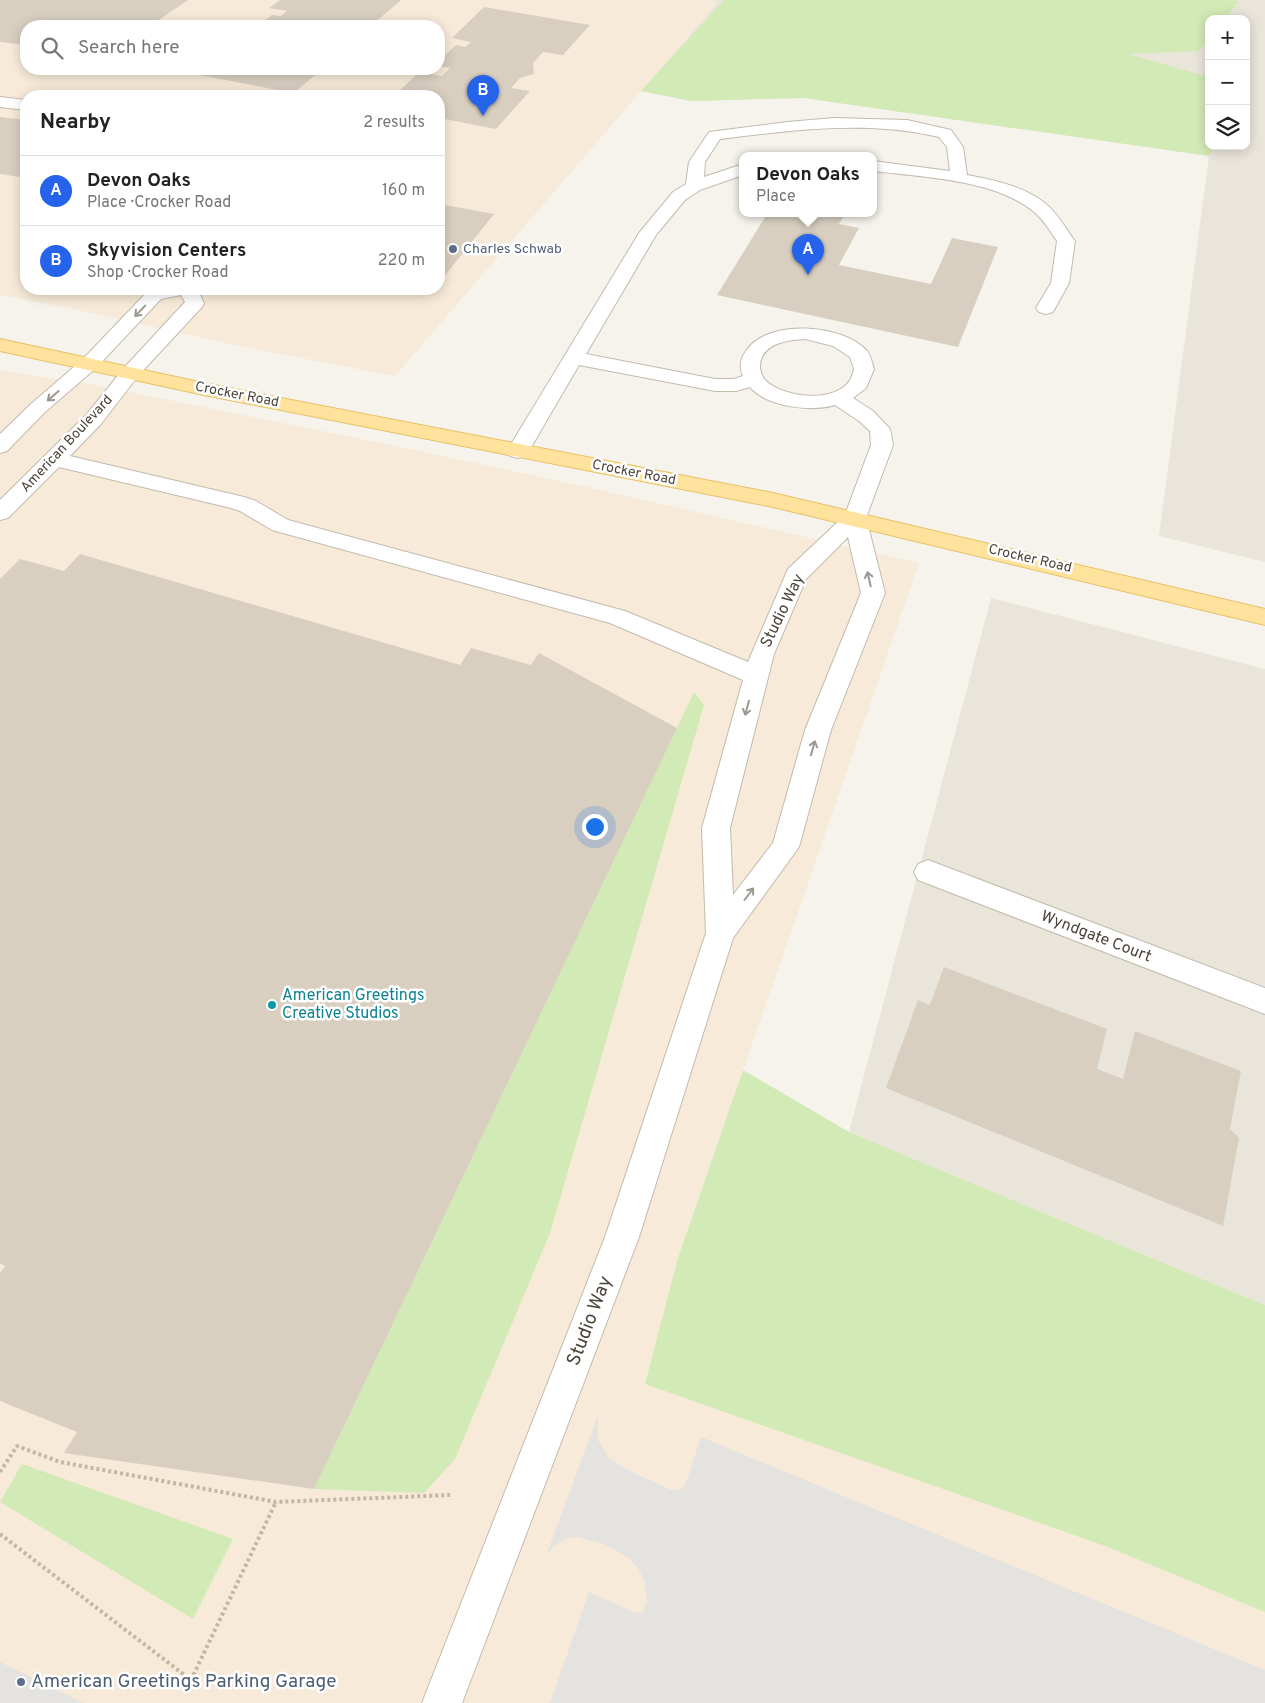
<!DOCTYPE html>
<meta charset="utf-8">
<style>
:root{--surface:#fff;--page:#f2f2f2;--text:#222;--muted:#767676;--line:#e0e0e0;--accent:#2563eb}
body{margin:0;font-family:Overpass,sans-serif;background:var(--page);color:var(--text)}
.controls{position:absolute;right:15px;top:15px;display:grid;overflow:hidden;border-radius:10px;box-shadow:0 2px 12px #0003}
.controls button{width:45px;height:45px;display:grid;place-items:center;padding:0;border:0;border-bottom:1px solid var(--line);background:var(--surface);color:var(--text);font:25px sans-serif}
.you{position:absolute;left:594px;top:826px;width:18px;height:18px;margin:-12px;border:4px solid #fff;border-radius:50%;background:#1a73e8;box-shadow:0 0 0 8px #1a73e833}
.badge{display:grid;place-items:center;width:32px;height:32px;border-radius:50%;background:var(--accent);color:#fff;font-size:16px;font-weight:700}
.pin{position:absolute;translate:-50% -41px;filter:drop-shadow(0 1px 2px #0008)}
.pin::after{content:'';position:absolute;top:26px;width:18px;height:15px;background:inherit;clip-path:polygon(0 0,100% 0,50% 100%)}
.popup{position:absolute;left:739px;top:152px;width:138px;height:65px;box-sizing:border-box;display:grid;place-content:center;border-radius:10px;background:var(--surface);filter:drop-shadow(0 1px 4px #0005);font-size:16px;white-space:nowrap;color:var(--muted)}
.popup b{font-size:19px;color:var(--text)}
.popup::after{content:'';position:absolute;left:50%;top:100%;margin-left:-10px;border:10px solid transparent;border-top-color:var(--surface)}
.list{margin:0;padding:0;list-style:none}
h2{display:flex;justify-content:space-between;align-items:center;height:65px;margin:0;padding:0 20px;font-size:21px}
h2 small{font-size:16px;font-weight:400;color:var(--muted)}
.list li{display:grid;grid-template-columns:32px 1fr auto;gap:15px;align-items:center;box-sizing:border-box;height:70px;padding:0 20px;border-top:1px solid var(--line)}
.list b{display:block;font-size:19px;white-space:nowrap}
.list p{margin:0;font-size:16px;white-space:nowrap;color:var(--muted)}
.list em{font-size:16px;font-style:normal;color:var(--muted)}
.icon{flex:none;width:28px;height:28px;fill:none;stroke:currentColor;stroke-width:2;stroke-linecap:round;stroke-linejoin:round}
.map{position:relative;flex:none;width:1265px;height:1703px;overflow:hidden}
.search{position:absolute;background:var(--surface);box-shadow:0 2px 12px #0003;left:20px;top:20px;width:425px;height:55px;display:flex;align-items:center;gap:12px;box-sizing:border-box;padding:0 18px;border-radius:20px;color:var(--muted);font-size:19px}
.panel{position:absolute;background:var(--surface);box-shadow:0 2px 12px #0003;left:20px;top:90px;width:425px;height:205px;border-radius:20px}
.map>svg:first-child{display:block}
.residential{fill:#eae5da;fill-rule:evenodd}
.commercial{fill:#f7ead8;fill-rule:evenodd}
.green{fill:#d2eab5}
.parking{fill:#e5e3e0}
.building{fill:#d8cfc1}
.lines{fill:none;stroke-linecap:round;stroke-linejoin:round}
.minor-casing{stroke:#c2bbae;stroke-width:2}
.major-casing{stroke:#e6c16a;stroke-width:2}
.path{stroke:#c4b79f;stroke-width:4;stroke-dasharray:3 3;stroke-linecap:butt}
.minor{fill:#fff;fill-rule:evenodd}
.major{fill:#ffe39c;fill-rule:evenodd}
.oneway{stroke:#9c9892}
.service-dot{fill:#5c6f8a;stroke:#fff;stroke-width:2}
.culture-dot{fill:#0f9aa8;stroke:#fff;stroke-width:2}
.labels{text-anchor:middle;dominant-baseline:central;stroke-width:5;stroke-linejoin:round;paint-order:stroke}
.far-service-label{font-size:14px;fill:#4e5e75;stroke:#fff;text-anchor:start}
.far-street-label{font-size:14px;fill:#4b4439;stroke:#fff}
.street-label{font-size:16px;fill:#4b4439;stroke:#fff}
.culture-label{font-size:16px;fill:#0d838f;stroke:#fff;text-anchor:start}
.near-street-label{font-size:19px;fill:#4b4439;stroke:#fff}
.near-service-label{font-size:19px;fill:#4e5e75;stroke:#fff;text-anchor:start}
</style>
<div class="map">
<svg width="1265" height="1703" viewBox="0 0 1265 1703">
<rect width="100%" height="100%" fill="#f6f3ec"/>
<!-- residential -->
<path class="residential" d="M708,0H1265V562L1159,536L1209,156L804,98L691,101L641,91L718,2ZM1209,19H1246V146H1209Z
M991,598L1265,669V1305L849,1132Z"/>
<!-- commercial -->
<path class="commercial" d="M0,0H708L718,2L395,376L239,346L65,307L0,295ZM26,26H439V69H26ZM26,96H439V289H26Z
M0,370L95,385L386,444L587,487L919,563L678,1258L1265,1476V1703H0Z"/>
<!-- green -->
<path class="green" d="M724,0H1224L1239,1L1225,19H1209V39L1199,51L1128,54L1209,77V146H1215L1209,156L804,98L691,101L641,91Z
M694,692L704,705L550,1233L455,1459L424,1493L314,1489Z
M743,1070L849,1132L1265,1305V1612L1108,1547L645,1384L678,1258Z
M22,1464L233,1539L193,1619L0,1502Z"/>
<!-- parking -->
<path class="parking" d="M598,1415L597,1433L599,1442L609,1458L624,1468L669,1489L679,1490L683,1487L687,1480L701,1437L1265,1670V1703H550L589,1592L636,1613L643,1612L647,1601L644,1580L638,1568L629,1558L604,1544L577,1537L568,1538L553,1547L546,1556Z
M0,1662L84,1703H0Z"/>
<!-- building -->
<path class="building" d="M0,0H188L150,26H26V45L0,42Z
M280,0H401L373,24L356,21L350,26H257L272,15L281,16L287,11L269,8Z
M484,7L590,25L563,55L543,52L533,63L534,74L520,78L511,88L530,91L496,129L439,118V96H394L419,72L442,76L450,68L439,66V61L456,45L465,47L471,42L452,38Z
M195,69H322L294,93L189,73Z
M0,117L26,120V178L0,174Z
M439,204L494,214L439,283Z
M767,214H786L807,218L810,214H824L843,217L839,224L859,228L839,265L931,284L952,238L998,247L958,347L717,295Z
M80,554L460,665L471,648L531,665L539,653L677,728L314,1489L64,1453L77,1432L0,1401V1273L5,1266L0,1263V579L20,559L64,571Z
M944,967L1107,1029L1097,1069L1123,1079L1135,1031L1241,1071L1230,1129L1239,1138L1223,1226L886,1088L918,1000L930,1005Z"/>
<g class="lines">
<defs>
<path id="minor" d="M0,97L26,100V110L0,107Z
M835,118L907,120L951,130L963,147L967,175C994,180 1024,186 1046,204C1058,214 1066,229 1075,241L1069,283L1053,312L1046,314L1039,312L1036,308L1051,283L1057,241C1050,231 1043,219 1033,211C993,179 922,177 873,171V161L950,171L947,147L939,137C867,120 793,130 720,139L705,162L704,177L743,164V175L700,190L685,200L656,235L586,354L715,379H734L743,376C739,367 740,359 746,351C767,318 844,324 867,351C871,356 872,363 874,369L866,388L853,398L873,411L890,429L893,445L866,518L885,593L831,730L799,847L733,938L639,1237L462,1703H422L605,1237L706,933L702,828L743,680L610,623L272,530L240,511L231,508L59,467L8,518L0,520V500L87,414L124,368L185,302L181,295L161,299L96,368L45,412L7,451L0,453V434L31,404L82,360L148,291L158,289H197L204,303L202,307L138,376L101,424L70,456L244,497L256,501L288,520L625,611L748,662L788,569L845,515L871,445L870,431L859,421L835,405C811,412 767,407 750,387L736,391H715L579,365L526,456L518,458L510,456L507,451L639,233L673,192L686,184L689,162L709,132L787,122ZM805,339L833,346L850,357L854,369C853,372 852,377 850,380C835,404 783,398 765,380C762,376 760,371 760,366C761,343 788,340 805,339ZM848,537L861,593L805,730L773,843L733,895L730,828L774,654L806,579Z
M928,860L1265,988V1014L918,880L914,872L918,864Z"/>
<path id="major" d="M0,339L204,383L773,493L1265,609V625L773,507L204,395L0,351Z"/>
</defs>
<!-- minor casing -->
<use href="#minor" class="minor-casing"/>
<!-- major casing -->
<use href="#major" class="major-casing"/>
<!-- path -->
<path class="path" d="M0,1472L17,1446L60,1462L276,1502L450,1495
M0,1534L191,1680L276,1502"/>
<!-- minor -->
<use href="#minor" class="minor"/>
<!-- major -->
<use href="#major" class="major"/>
</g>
<!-- one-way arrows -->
<defs><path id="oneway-shaft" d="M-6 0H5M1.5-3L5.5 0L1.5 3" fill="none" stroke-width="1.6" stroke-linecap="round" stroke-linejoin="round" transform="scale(1.25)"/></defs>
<g class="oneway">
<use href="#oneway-shaft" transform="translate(140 311) rotate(134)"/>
<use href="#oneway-shaft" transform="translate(53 396) rotate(139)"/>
<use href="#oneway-shaft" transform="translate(869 579) rotate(-103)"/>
<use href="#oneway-shaft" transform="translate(747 708) rotate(105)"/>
<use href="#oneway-shaft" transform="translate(813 748) rotate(-74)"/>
<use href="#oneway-shaft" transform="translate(749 894) rotate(-53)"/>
</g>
<!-- markers -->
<g class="service-dot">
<circle cx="453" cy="249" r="5"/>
<circle cx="21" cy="1682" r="5"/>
</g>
<circle class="culture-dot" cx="272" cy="1005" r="5"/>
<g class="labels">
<!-- far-service labels -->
<g class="far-service-label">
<text x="463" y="249">Charles Schwab</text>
</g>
<!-- far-street labels -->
<g class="far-street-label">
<text transform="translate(237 395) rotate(11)">Crocker Road</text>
<text transform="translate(67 444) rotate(-47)">American Boulevard</text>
<text transform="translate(634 473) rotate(11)">Crocker Road</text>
<text transform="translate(1030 559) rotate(13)">Crocker Road</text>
</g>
<!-- street labels -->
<g class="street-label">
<text transform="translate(783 611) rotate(-64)">Studio Way</text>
<text transform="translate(1096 937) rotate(21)">Wyndgate Court</text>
</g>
<!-- culture labels -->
<g class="culture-label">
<text x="282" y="996">American Greetings<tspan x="282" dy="18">Creative Studios</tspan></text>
</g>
<!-- near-street labels -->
<g class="near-street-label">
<text transform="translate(590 1321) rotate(-69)">Studio Way</text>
</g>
<!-- near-service labels -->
<g class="near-service-label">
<text x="31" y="1682">American Greetings Parking Garage</text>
</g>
</g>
</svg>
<div class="controls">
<button>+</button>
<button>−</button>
<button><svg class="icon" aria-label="layers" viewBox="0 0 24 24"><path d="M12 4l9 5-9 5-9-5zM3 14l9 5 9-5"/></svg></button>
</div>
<div class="you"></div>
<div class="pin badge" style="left:808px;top:275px">A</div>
<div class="popup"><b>Devon Oaks</b>Place</div>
<div class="pin badge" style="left:483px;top:116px">B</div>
<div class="search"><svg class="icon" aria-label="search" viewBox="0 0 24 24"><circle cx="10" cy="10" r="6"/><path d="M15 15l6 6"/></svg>Search here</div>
<section class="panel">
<h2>Nearby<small>2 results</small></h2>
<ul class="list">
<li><span class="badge">A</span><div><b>Devon Oaks</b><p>Place · Crocker Road</p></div><em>160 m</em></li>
<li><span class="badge">B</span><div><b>Skyvision Centers</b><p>Shop · Crocker Road</p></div><em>220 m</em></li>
</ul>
</section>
</div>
